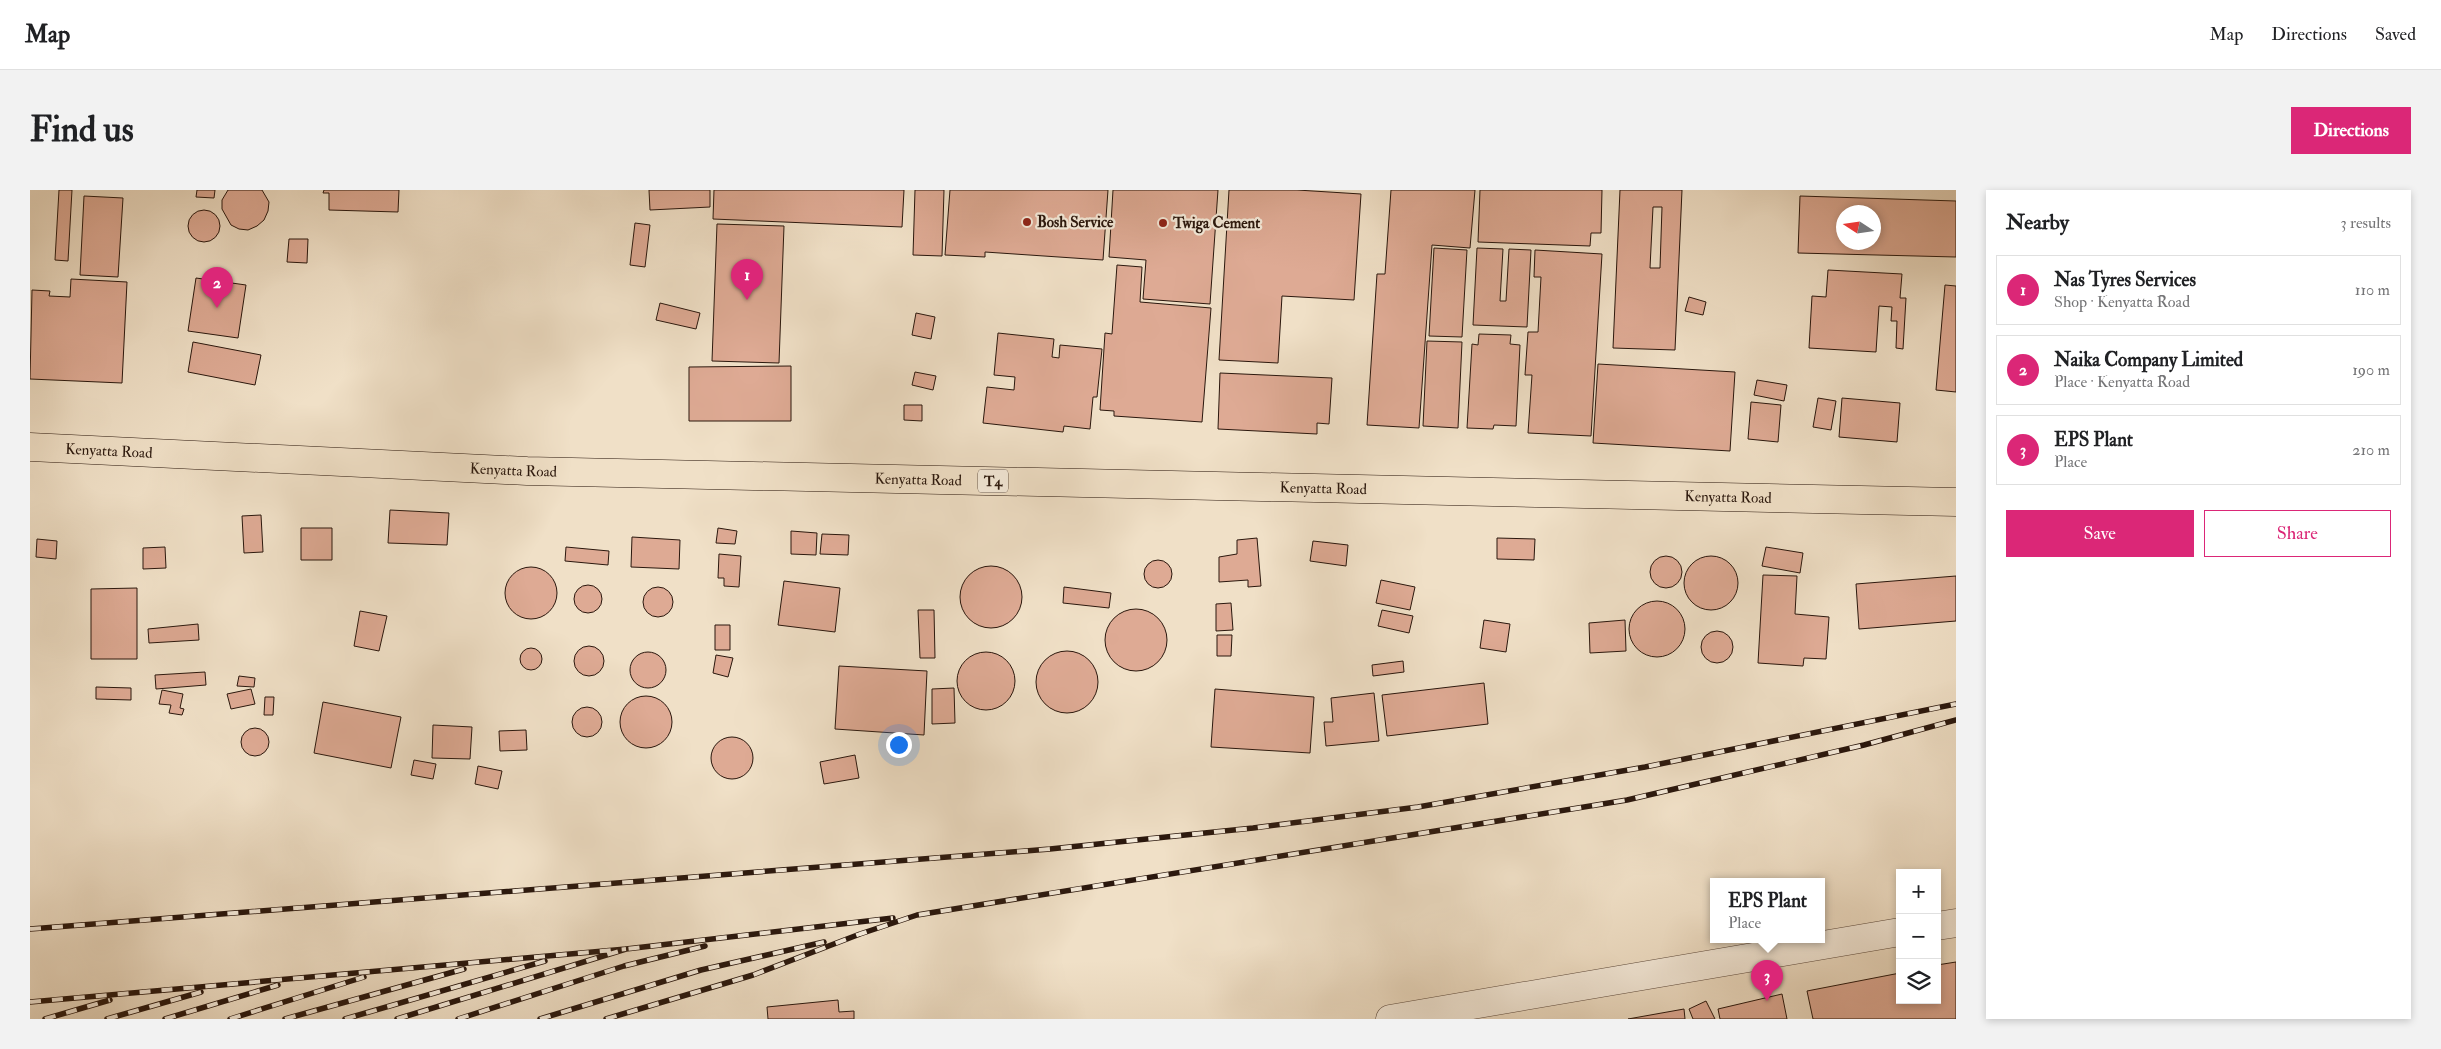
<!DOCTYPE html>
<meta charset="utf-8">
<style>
:root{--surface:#fff;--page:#f2f2f2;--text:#202124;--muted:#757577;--line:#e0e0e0;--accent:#db2777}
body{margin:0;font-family:"IM FELL Double Pica",serif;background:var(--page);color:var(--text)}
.controls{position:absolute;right:15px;bottom:15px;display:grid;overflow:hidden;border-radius:0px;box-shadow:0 2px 8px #0003}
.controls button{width:45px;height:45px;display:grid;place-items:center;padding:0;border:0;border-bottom:1px solid var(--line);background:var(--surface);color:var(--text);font:25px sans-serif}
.compass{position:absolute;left:1806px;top:15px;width:45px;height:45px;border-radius:50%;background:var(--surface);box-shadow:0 2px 8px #0003;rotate:282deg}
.you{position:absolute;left:868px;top:554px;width:18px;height:18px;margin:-12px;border:4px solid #fff;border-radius:50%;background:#1a73e8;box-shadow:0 0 0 8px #1a73e833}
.badge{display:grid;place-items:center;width:32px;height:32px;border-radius:50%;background:var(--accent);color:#fff;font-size:16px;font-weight:700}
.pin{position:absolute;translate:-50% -41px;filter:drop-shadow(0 1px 2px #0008)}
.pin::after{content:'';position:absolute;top:26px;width:18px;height:15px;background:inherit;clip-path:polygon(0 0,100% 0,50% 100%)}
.popup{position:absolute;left:1680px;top:688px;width:115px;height:65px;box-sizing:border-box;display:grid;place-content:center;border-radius:0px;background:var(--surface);filter:drop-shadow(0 1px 4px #0005);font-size:16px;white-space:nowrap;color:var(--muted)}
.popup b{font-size:19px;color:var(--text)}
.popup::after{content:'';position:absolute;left:50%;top:100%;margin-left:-10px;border:10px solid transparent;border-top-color:var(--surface)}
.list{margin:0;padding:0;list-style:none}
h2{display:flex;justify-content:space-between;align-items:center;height:65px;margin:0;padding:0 20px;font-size:21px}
h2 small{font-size:16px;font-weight:400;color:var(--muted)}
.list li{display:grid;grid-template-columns:32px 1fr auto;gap:15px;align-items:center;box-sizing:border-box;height:70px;margin:0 10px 10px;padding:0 10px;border:1px solid var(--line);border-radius:0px}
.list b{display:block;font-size:19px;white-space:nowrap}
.list p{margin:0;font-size:16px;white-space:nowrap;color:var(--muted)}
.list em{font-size:16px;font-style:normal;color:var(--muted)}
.actions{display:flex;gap:10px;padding:15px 20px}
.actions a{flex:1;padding:11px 0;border:1px solid var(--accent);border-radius:0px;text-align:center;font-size:18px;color:var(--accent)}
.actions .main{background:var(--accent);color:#fff}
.icon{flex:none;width:28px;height:28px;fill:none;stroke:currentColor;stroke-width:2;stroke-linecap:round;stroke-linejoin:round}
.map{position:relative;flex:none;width:1926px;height:829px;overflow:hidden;border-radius:0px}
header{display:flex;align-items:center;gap:30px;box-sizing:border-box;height:70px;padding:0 25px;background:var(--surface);border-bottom:1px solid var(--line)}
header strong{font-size:24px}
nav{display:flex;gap:28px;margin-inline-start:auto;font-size:18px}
.intro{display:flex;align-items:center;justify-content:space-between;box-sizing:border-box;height:120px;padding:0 30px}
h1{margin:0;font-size:35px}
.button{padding:12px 22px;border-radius:0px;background:var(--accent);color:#fff;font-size:18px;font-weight:700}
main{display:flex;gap:30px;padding:0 30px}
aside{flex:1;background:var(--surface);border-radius:0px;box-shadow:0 2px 8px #0003}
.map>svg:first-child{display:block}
.building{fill:#deaa94;stroke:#2a170d;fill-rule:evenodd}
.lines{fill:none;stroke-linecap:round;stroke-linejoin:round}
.street-casing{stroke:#5c493c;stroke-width:29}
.highway-casing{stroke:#2a170d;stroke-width:29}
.street{stroke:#f5ebdb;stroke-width:28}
.highway{stroke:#f0e0c7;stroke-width:28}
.rail-casing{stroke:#2a170d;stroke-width:5.5}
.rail{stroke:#f5ebdb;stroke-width:4;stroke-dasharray:11;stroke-linecap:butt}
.poi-dot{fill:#8f2418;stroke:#f5ebdb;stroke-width:2}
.labels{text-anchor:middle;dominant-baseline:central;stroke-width:4.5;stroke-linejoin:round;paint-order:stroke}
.shield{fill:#f5ebdb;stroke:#67574b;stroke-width:1}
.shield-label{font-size:14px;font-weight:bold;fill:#2a170d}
.poi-label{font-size:15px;font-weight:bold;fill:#2a170d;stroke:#f5ebdb;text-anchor:start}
.street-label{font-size:15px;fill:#2a170d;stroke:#f5ebdb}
</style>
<header>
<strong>Map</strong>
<nav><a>Map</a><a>Directions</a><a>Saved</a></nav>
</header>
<div class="intro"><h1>Find us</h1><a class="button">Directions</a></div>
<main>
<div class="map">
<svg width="1926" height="829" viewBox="0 0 1926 829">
<rect width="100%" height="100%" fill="#f0e0c7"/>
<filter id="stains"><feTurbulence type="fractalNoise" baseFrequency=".004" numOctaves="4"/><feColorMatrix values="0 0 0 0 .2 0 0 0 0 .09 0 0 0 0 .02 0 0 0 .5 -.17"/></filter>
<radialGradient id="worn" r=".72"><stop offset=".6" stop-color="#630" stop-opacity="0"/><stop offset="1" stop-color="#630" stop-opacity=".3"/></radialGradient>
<!-- building -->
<path class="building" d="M29,0H42L38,71L25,70Z
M167,0H185L184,8L166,7Z
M198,0H232L239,12L238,21L234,30L227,36L218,40L209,39L201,35L192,19V10Z
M294,0H369L368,22L299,20V3H293Z
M619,0H680V17L620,20Z
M684,0H874L872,37L683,29Z
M885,0H914L912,66L883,65Z
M920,0H1078L1073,70L955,62V67L915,65Z
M1083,0H1188L1180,114L1113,109L1116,70L1079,67Z
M1199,0H1267L1331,4L1324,110L1252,106L1248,173L1189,170Z
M1361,0H1445L1440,58L1402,55L1389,238L1337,235L1347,84H1355Z
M1450,0H1572L1571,43H1561L1560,56L1448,52Z
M1590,0H1652L1645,160L1583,158ZM1623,17H1632L1630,78H1620Z
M54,6L93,8L88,87L50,85Z
M1770,6L1926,11V67L1768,63ZM1814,22H1844V52H1814Z
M158 36a16 16 0 1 1 32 0a16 16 0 1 1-32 0Z
M605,33L620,35L615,77L600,75Z
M687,34L754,36L749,173L682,171Z
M259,49H278L277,73L257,72Z
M1404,58L1437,60L1432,147L1399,146Z
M1447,58L1473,59L1470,111H1476L1479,59L1501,60L1497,137L1443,135Z
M1505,60L1572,64L1561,246L1498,243L1502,185H1495L1498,142H1508L1511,87H1504Z
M1087,75L1112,77L1110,112L1181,118L1172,232L1084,226V221L1070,220L1075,143L1082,144Z
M1798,80L1872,84L1870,108H1876L1873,159L1866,158L1867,131H1861L1862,117L1849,116L1846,162L1779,158L1782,106L1796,107Z
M166,88L216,95L208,148L158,141Z
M41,89L97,92L92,193L0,189L2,100L20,101L19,106L40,107Z
M1915,95L1926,96V202L1906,200Z
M1659,107L1676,112L1673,125L1655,121Z
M630,113L670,123L666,139L626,130Z
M886,123L905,127L901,149L882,145Z
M968,143L1024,149L1022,167L1029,168L1030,155L1072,159L1067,207H1063L1060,239L1034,236L1033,242L953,233L957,197L984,200L985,187L964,185Z
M1449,144L1481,145L1480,154L1490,155L1486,236L1464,235L1463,239L1437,238L1442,154L1448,155Z
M1397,151L1432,152L1428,238L1393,236Z
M163,152L231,165L225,195L158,182Z
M1568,174L1705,182L1700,261L1563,253Z
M761,176V231H659V177Z
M885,182L906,186L903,200L882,195Z
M1190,183L1302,188L1299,234L1287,233V244L1188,239Z
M1727,190L1757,195L1754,211L1724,205Z
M1788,208L1806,211L1801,240L1783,237Z
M1812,208L1870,213L1867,252L1809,247Z
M1721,212L1751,215L1748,252L1718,249Z
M874,215H892V231L874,230Z
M360,320L419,323L417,355L358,353Z
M231,325L233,362L214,363L212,326Z
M271,338H302V370H271Z
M688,338L707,341L705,354L686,353Z
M761,341L787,343L786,365L761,364Z
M792,344L819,345L818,365L790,364Z
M602,347L650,350L649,379L601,377Z
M1227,348L1231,396L1218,397V390L1189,392V367L1207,364V350Z
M1467,348L1505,349L1504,370L1467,369Z
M7,349L27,351L26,369L6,367Z
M1283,351L1318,355L1316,376L1280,371Z
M135,357L136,378L113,379V358Z
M536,357L579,361L578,375L535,371Z
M1736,357L1773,363L1770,383L1732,376Z
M689,364L711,366L709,397L694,396V388H688Z
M1620 382a16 16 0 1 1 32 0a16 16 0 1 1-32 0Z
M1654 393a27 27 0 1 1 54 0a27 27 0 1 1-54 0Z
M1114 384a14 14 0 1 1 28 0a14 14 0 1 1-28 0Z
M930 407a31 31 0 1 1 62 0a31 31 0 1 1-62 0Z
M475 403a26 26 0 1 1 52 0a26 26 0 1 1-52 0Z
M1733,385L1767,386L1765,424L1799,427L1796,469L1774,468L1773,476L1728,473Z
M1926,386V431L1829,439L1826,394Z
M1351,390L1385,397L1380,420L1346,413Z
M754,391L810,398L805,442L748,435Z
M544 409a14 14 0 1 1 28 0a14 14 0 1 1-28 0Z
M1034,397L1081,403L1079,418L1033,413Z
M613 412a15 15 0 1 1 30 0a15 15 0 1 1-30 0Z
M107,398V469H61V399Z
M1599 439a28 28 0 1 1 56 0a28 28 0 1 1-56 0Z
M1201,413L1203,440L1186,441V414Z
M1075 450a31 31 0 1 1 62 0a31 31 0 1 1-62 0Z
M888,420H904L905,468H890Z
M1352,420L1383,426L1379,443L1348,436Z
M330,421L357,426L349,461L324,456Z
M1454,430L1480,434L1476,462L1450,458Z
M1595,430L1596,461L1560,463L1559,433Z
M168,434L169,450L119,453L118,439Z
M685,435H700V460H685Z
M1671 457a16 16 0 1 1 32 0a16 16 0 1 1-32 0Z
M1187,445H1202L1201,466H1187Z
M544 471a15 15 0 1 1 30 0a15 15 0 1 1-30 0Z
M490 469a11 11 0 1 1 22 0a11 11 0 1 1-22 0Z
M1006 492a31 31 0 1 1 62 0a31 31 0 1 1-62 0Z
M927 491a29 29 0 1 1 58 0a29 29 0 1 1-58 0Z
M600 480a18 18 0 1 1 36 0a18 18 0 1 1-36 0Z
M686,465L703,468L698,487L683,483Z
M1373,471L1374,482L1343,486L1342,475Z
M809,476L897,481L894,545L805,539Z
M175,482L176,495L126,499L125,485Z
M209,486L225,488L224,497L207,496Z
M1454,493L1458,534L1357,546L1352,505Z
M66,497L101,498V510L66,509Z
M924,498L925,533L902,534V499Z
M221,499L225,514L201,519L197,504Z
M1185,499L1284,507L1280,563L1181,557Z
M132,500L153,504L150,518L154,519L152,525L139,523L141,515L129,514Z
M1344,503L1349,551L1296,556L1294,532H1303L1301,508Z
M590 532a26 26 0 1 1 52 0a26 26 0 1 1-52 0Z
M235,507H244L243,525H234Z
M293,512L371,527L361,578L284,563Z
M542 532a15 15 0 1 1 30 0a15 15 0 1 1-30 0Z
M403,535L442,537L440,569L402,568Z
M211 552a14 14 0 1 1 28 0a14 14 0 1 1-28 0Z
M496,540L497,560L470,561L469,541Z
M681 568a21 21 0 1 1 42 0a21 21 0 1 1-42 0Z
M825,565L829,588L794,594L790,572Z
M384,570L406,574L403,589L381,585Z
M448,576L472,581L468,599L445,594Z
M1926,772V829H1783L1777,801L1870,783V810H1907V775Z
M1752,804L1757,829H1690L1688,819Z
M808,810L809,822L824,821V829H738L737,817Z
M1676,811L1685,829H1663L1659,819Z
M1654,819L1655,829H1598Z"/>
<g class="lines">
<defs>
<path id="street" d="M1907,736L1926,733
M1360,829L1870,742"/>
<g id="highway">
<path id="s1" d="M0,257L497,281L1926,312"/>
</g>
</defs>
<!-- street casing -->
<use href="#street" class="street-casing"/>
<!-- highway casing -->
<use href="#highway" class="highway-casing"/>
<!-- street -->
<use href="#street" class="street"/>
<!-- highway -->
<use href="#highway" class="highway"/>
<defs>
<path id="rail" d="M0,739L1020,659L1223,638L1388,617L1615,577L1926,514
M0,812L596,759
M15,829L80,810
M77,829L171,802
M135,829L248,795
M200,829L334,787
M255,829L434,779
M315,829L515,771
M367,829L596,759L863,728
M428,829L594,776L675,756
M510,829L671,780L794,752
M576,829L723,785L830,744L887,725L1597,610L1834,555L1926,530"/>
</defs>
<!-- rail casing -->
<use href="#rail" class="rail-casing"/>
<!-- rail -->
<use href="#rail" class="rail"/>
</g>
<!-- markers -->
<g class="poi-dot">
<circle cx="997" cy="32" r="5"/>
<circle cx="1133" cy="33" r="5"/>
</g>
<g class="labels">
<!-- shield labels -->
<rect class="shield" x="948" y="279.5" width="30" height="23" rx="4"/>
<g class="shield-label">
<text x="963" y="291">T4</text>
</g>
<!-- poi labels -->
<g class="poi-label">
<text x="1007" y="32">Bosh Service</text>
<text x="1143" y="33">Twiga Cement</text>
</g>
<!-- street labels -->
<g class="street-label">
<text stroke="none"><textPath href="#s1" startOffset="79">Kenyatta Road</textPath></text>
<text stroke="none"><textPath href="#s1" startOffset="484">Kenyatta Road</textPath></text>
<text stroke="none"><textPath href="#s1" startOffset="889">Kenyatta Road</textPath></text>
<text stroke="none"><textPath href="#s1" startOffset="1294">Kenyatta Road</textPath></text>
<text stroke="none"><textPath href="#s1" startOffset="1699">Kenyatta Road</textPath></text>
</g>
</g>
<rect width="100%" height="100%" filter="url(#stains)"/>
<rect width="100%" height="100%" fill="url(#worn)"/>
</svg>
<div class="controls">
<button>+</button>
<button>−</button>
<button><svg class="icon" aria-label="layers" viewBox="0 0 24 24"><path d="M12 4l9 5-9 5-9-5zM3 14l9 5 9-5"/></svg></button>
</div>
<svg class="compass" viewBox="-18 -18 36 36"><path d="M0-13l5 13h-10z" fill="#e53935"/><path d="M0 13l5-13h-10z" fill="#757577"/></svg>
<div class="you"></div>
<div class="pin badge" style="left:717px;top:110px">1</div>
<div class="pin badge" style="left:187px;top:118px">2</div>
<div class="pin badge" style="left:1737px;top:811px">3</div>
<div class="popup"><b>EPS Plant</b>Place</div>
</div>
<aside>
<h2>Nearby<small>3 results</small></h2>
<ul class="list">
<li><span class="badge">1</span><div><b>Nas Tyres Services</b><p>Shop · Kenyatta Road</p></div><em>110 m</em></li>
<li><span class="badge">2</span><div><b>Naika Company Limited</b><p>Place · Kenyatta Road</p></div><em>190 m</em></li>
<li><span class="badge">3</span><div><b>EPS Plant</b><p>Place</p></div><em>210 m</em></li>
</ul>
<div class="actions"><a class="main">Save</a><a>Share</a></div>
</aside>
</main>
